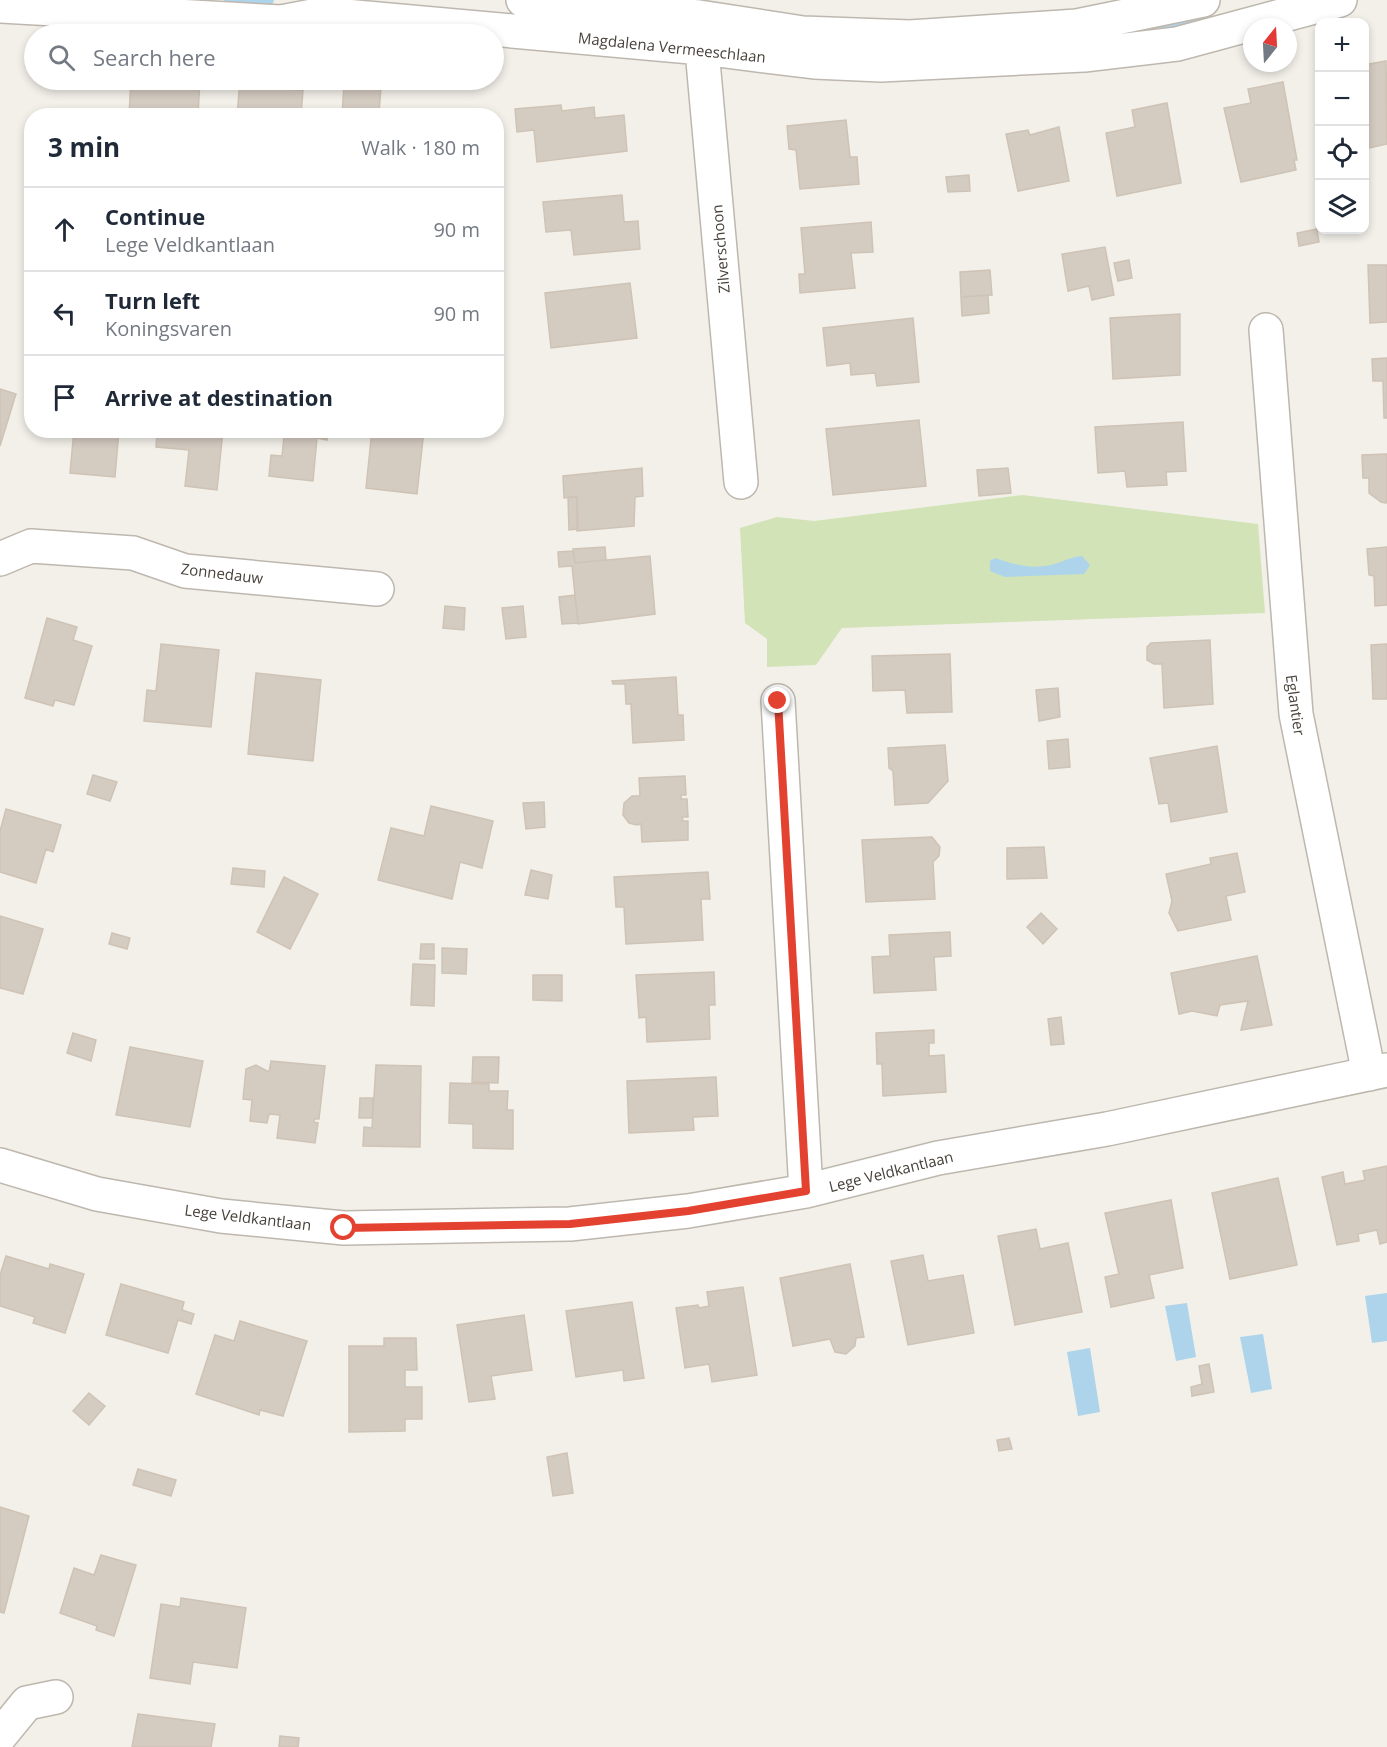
<!DOCTYPE html>
<meta charset="utf-8">
<style>
:root{--surface:#fff;--page:#f6f6f7;--text:#1f2937;--muted:#747a83;--line:#e0e1e3}
body{margin:0;font-family:"Open Sans",sans-serif;background:var(--page);color:var(--text)}
.controls{position:absolute;right:18px;top:18px;display:grid;overflow:hidden;border-radius:12px;box-shadow:0 3px 9px #0003}
.controls button{width:54px;height:54px;display:grid;place-items:center;padding:0;border:0;border-bottom:2px solid var(--line);background:var(--surface);color:var(--text);font:30px sans-serif}
.compass{position:absolute;left:1243px;top:18px;width:54px;height:54px;border-radius:50%;background:var(--surface);box-shadow:0 3px 9px #0003;rotate:18deg}
.stop{position:absolute;width:18px;height:18px;margin:-14px;border:4px solid #e44230;border-radius:50%;background:#fff}
.stop.end{background:#e44230;border-color:#fff;box-shadow:0 2px 6px #0008}
.list{margin:0;padding:0;list-style:none}
h2{display:flex;justify-content:space-between;align-items:center;height:78px;margin:0;padding:0 24px;font-size:26px}
h2 small{font-size:20px;font-weight:400;color:var(--muted)}
.list li{display:grid;grid-template-columns:39px 1fr auto;gap:18px;align-items:center;box-sizing:border-box;height:84px;padding:0 24px;border-top:2px solid var(--line)}
.list b{display:block;font-size:22px;white-space:nowrap}
.list p{margin:0;font-size:20px;white-space:nowrap;color:var(--muted)}
.list em{font-size:20px;font-style:normal;color:var(--muted)}
.icon{flex:none;width:33px;height:33px;fill:none;stroke:currentColor;stroke-width:2;stroke-linecap:round;stroke-linejoin:round}
.map{position:relative;flex:none;width:1387px;height:1747px;overflow:hidden}
.search{position:absolute;background:var(--surface);box-shadow:0 3px 9px #0003;left:24px;top:24px;width:480px;height:66px;display:flex;align-items:center;gap:15px;box-sizing:border-box;padding:0 21px;border-radius:33px;color:var(--muted);font-size:22px}
.panel{position:absolute;background:var(--surface);box-shadow:0 3px 9px #0003;left:24px;top:108px;width:480px;height:330px;border-radius:24px}
.map>svg:first-child{display:block}
.green{fill:#d2e3b7}
.water{fill:#add4ea}
.lines{fill:none;stroke-linecap:round;stroke-linejoin:round}
.stream{stroke:#add4ea;stroke-width:10}
.building{fill:#d4cbc1;stroke:#cec3b5;stroke-width:1.5}
.street-casing{stroke:#beb7ae;stroke-width:36}
.street{stroke:#fff;stroke-width:33}
.route{stroke:#e44230;stroke-width:8}
.labels{text-anchor:middle;dominant-baseline:central;stroke-width:6;stroke-linejoin:round;paint-order:stroke}
.street-label{font-size:15px;fill:#474139;stroke:#fff}
</style>
<div class="map">
<svg width="1387" height="1747" viewBox="0 0 1387 1747">
<rect width="100%" height="100%" fill="#f3f0ea"/>
<!-- green -->
<path class="green" d="M1023,495L1258,524L1265,613L842,628L816,665L767,667V639L745,623L740,528L777,517L814,521Z"/>
<!-- water -->
<path class="water" d="M1082,556L1090,565L1084,574L1005,577L990,571V561L995,558C1015,565 1033,570 1055,564C1064,561 1071,557 1082,556Z
M1387,1293V1341L1372,1343L1365,1296Z
M1187,1303L1196,1357L1176,1361L1165,1306Z
M1263,1334L1272,1389L1251,1393L1240,1337Z
M1090,1348L1100,1412L1078,1416L1067,1352Z"/>
<g class="lines">
<!-- stream -->
<path class="stream" d="M229,0H269
M1155,31L1195,21"/>
</g>
<!-- building -->
<path class="building" d="M1386,61L1387,144L1364,149V65Z
M131,80H200L198,116H129Z
M240,80H261L260,87L303,90L301,116H237Z
M1283,82L1297,160H1294L1296,170L1241,182L1224,108L1251,103L1248,89Z
M344,84L381,87L379,113L405,116H342Z
M1167,103L1181,183L1117,196L1106,133L1135,127L1132,110Z
M561,105L562,111L594,107L595,118L624,115L627,151L537,162L534,130L517,132L515,109Z
M846,120L850,157H857L859,184L800,189L796,150L789,149L787,126Z
M1059,127L1069,181L1018,191L1006,134L1028,130L1030,135Z
M969,175L970,191L948,192L946,177Z
M622,195L624,222L638,221L640,249L574,255L571,230L546,232L543,202Z
M871,222L873,252L851,253L855,288L800,293L799,274H805L801,228Z
M1317,229L1319,242L1299,246L1297,233Z
M1105,247L1114,295L1092,300L1089,286L1068,291L1062,254Z
M1129,260L1132,278L1118,281L1114,263Z
M1368,265H1387V322L1370,323Z
M990,270L992,295L961,297L960,272Z
M630,283L637,338L551,348L545,293Z
M988,295L989,313L962,316L961,297Z
M1180,314V375L1113,379L1110,318Z
M913,318L919,382L877,386L875,373L851,375L850,363L827,366L823,328Z
M1387,358V418H1384L1383,381H1373L1372,359Z
M0,389L16,394L0,446Z
M919,420L926,486L833,495L826,429Z
M1183,422L1186,471L1166,472L1167,485L1127,487L1125,471L1098,473L1095,427Z
M74,430H119L115,477L70,473Z
M157,430H223L217,490L185,486L189,450L156,447Z
M263,430H328L327,440L317,438L313,481L269,476L271,455L282,456L284,436L263,434Z
M372,430H424L417,494L366,488Z
M1387,454V499L1386,503L1381,502L1369,493V478H1363L1362,455Z
M642,468L643,496L635,497L634,526L577,531V497L564,498L563,476Z
M1008,468L1011,493L979,496L977,470Z
M568,497H577L578,529L569,530Z
M605,547L606,560L575,563L573,549Z
M1387,547V605L1375,606L1374,576L1369,575L1367,549Z
M573,551L575,563L650,556L655,614L578,624L572,566L559,567L558,552Z
M575,595L578,623L562,624L559,597Z
M445,606L465,608L464,630L443,628Z
M523,606L526,637L506,639L502,608Z
M47,618L77,627L73,640L92,646L74,705L55,700L53,706L25,698Z
M1210,640L1213,704L1164,708L1162,664H1154L1147,660V647L1151,643Z
M161,644L219,650L211,727L144,721L147,690L156,691Z
M1387,644V699H1373L1371,645Z
M950,654L952,712L907,713L905,690L873,691L872,656Z
M256,673L321,680L313,761L248,754Z
M676,677L678,715H683L684,740L633,743L631,704H626L625,684H613L612,681Z
M1058,688L1060,717L1039,721L1036,690Z
M1068,739L1070,767L1049,769L1047,741Z
M945,745L948,781L928,803L895,805L893,771L889,768L888,748Z
M1217,746L1227,812L1171,822L1168,803L1159,804L1150,758Z
M93,775L117,782L110,801L87,794Z
M685,776L686,795H681V799H687L688,817H682L683,821H688V840L642,842L641,824L637,825L629,823L623,815L624,803L632,796H640L639,778Z
M544,802L545,827L526,829L523,803Z
M431,806L493,821L482,868L460,862L452,899L378,880L391,828L424,836Z
M6,809L61,825L53,852L46,849L36,883L0,872V831Z
M932,837L940,847L939,856L933,862L935,899L866,902L862,840Z
M1044,847L1047,878L1007,879V848Z
M1237,853L1245,892L1226,896L1231,920L1178,931L1169,913L1172,901L1166,874L1211,864L1210,858Z
M233,868L265,871L264,887L231,884Z
M531,870L552,875L548,899L525,895Z
M708,872L710,899H701L703,940L626,944L624,907H616L614,877Z
M284,877L318,894L290,949L257,932Z
M1041,913L1057,929L1043,944L1027,927Z
M0,916L43,929L23,994L0,988Z
M950,932L951,956L934,957L936,990L874,993L872,957L890,956L889,935Z
M112,933L130,938L127,949L109,944Z
M421,944H434V959H420Z
M442,948L467,949L466,974L442,973Z
M1257,956L1272,1025L1241,1030L1248,1001L1220,1005L1217,1016L1192,1011L1179,1014L1171,973Z
M413,964L435,965L434,1006L411,1005Z
M714,972L715,1005H709L710,1039L647,1042L646,1017L639,1018L636,975Z
M533,975H562V1001L533,1000Z
M1061,1017L1064,1044L1051,1045L1048,1019Z
M934,1030V1043H929V1056L944,1055L946,1092L883,1096L882,1064H877L876,1033Z
M73,1033L96,1040L91,1061L67,1053Z
M130,1047L203,1061L190,1127L116,1115Z
M473,1057H499L498,1083L472,1082Z
M271,1061L325,1066L319,1119H314V1122L318,1123L315,1143L277,1138L280,1115L269,1114L267,1123L250,1121L252,1100L243,1099L246,1069L256,1065L269,1072Z
M376,1065L421,1066L420,1147L363,1146L364,1127L372,1128Z
M716,1077L718,1116L693,1117L694,1130L629,1133L627,1081Z
M450,1083L489,1084V1091H508L507,1110H513V1149L473,1148V1124L449,1123Z
M360,1098H373L372,1118H359Z
M1387,1166V1242L1380,1244L1377,1230L1358,1234L1359,1241L1337,1245L1322,1177L1343,1172L1345,1184L1365,1180L1363,1171Z
M1278,1178L1297,1265L1230,1279L1212,1193Z
M1171,1200L1183,1268L1149,1275L1154,1298L1111,1307L1105,1277L1119,1274L1105,1213Z
M1036,1229L1040,1249L1068,1243L1082,1312L1015,1325L998,1236Z
M923,1255L928,1281L963,1275L974,1333L908,1345L891,1261Z
M6,1256L49,1269L50,1264L84,1274L65,1333L33,1323L35,1317L0,1306V1275Z
M850,1264L864,1337L856,1338L855,1346L846,1354L835,1352L830,1339L793,1346L780,1278Z
M121,1284L184,1302L182,1310L194,1314L191,1324L178,1320L168,1353L106,1335Z
M743,1287L757,1375L712,1382L709,1364L685,1368L676,1308L698,1305L699,1308L709,1306L707,1292Z
M632,1302L644,1378L624,1381L623,1370L576,1377L566,1311Z
M524,1315L532,1370L491,1376L495,1399L469,1402L457,1325Z
M240,1321L307,1341L283,1416L260,1410L259,1415L196,1394L215,1335L234,1341Z
M384,1338H416L417,1370H405V1387H422V1419H405V1431L349,1432V1346H384Z
M1209,1364L1214,1392L1192,1396L1191,1387L1202,1384L1199,1366Z
M89,1393L105,1406L89,1425L73,1411Z
M1009,1438L1012,1449L999,1451L997,1440Z
M567,1453L573,1493L553,1496L547,1457Z
M138,1469L176,1480L171,1496L133,1485Z
M0,1507L29,1516L4,1613L0,1612Z
M101,1555L136,1565L114,1636L96,1630L97,1626L60,1613L74,1568L94,1575Z
M181,1598L246,1608L237,1668L193,1662L190,1684L150,1678L161,1604L180,1607Z
M138,1714L215,1724L211,1747H132Z
M280,1736L299,1738L298,1747H279Z"/>
<g class="lines">
<defs>
<path id="street" d="M523,0L699,17L803,33L910,37L1077,26L1203,0
M0,6L281,22L323,14L702,48L814,62L881,65L1084,55L1177,44L1340,0
M700,28L741,482
M1266,330L1296,714L1369,1074
M0,559L31,546L133,553L185,571L377,589
M778,701L806,1191
M0,1165L97,1194L221,1216L344,1228L570,1224L688,1211L806,1191L938,1158L1107,1129L1387,1070
M0,1736L27,1703L56,1697"/>
</defs>
<!-- street casing -->
<use href="#street" class="street-casing"/>
<!-- street -->
<use href="#street" class="street"/>
</g>
<g class="lines">
<!-- route -->
<path class="route" d="M344,1228L570,1224L688,1211L806,1191L778,701"/>
</g>
<g class="labels">
<!-- street labels -->
<g class="street-label">
<text transform="translate(672 47) rotate(6)">Magdalena Vermeeschlaan</text>
<text transform="translate(720 249) rotate(-95)">Zilverschoon</text>
<text transform="translate(222 573) rotate(7)">Zonnedauw</text>
<text transform="translate(1296 705) rotate(82)">Eglantier</text>
<text transform="translate(891 1171) rotate(-14)">Lege Veldkantlaan</text>
<text transform="translate(248 1217) rotate(7)">Lege Veldkantlaan</text>
</g>
</g>
</svg>
<div class="controls">
<button>+</button>
<button>−</button>
<button><svg class="icon" aria-label="locate" viewBox="0 0 24 24"><circle cx="12" cy="12" r="6"/><path d="M12 2v4M12 18v4M2 12h4M18 12h4"/></svg></button>
<button><svg class="icon" aria-label="layers" viewBox="0 0 24 24"><path d="M12 4l9 5-9 5-9-5zM3 14l9 5 9-5"/></svg></button>
</div>
<svg class="compass" viewBox="-18 -18 36 36"><path d="M0-13l5 13h-10z" fill="#e53935"/><path d="M0 13l5-13h-10z" fill="#747a83"/></svg>
<div class="stop" style="left:344px;top:1228px"></div>
<div class="stop end" style="left:778px;top:701px"></div>
<div class="search"><svg class="icon" aria-label="search" viewBox="0 0 24 24"><circle cx="10" cy="10" r="6"/><path d="M15 15l6 6"/></svg>Search here</div>
<section class="panel">
<h2>3 min<small>Walk · 180 m</small></h2>
<ul class="list">
<li><svg class="icon" aria-label="ahead" viewBox="0 0 24 24"><path d="M12 20V5M6 11l6-6 6 6"/></svg><div><b>Continue</b><p>Lege Veldkantlaan</p></div><em>90 m</em></li>
<li><svg class="icon" aria-label="left" viewBox="0 0 24 24"><path d="M17 20v-9H6M10 6l-5 5 5 5"/></svg><div><b>Turn left</b><p>Koningsvaren</p></div><em>90 m</em></li>
<li><svg class="icon" aria-label="arrive" viewBox="0 0 24 24"><path d="M6 21V4h12l-3 4 3 4H6"/></svg><div><b>Arrive at destination</b></div></li>
</ul>
</section>
</div>
